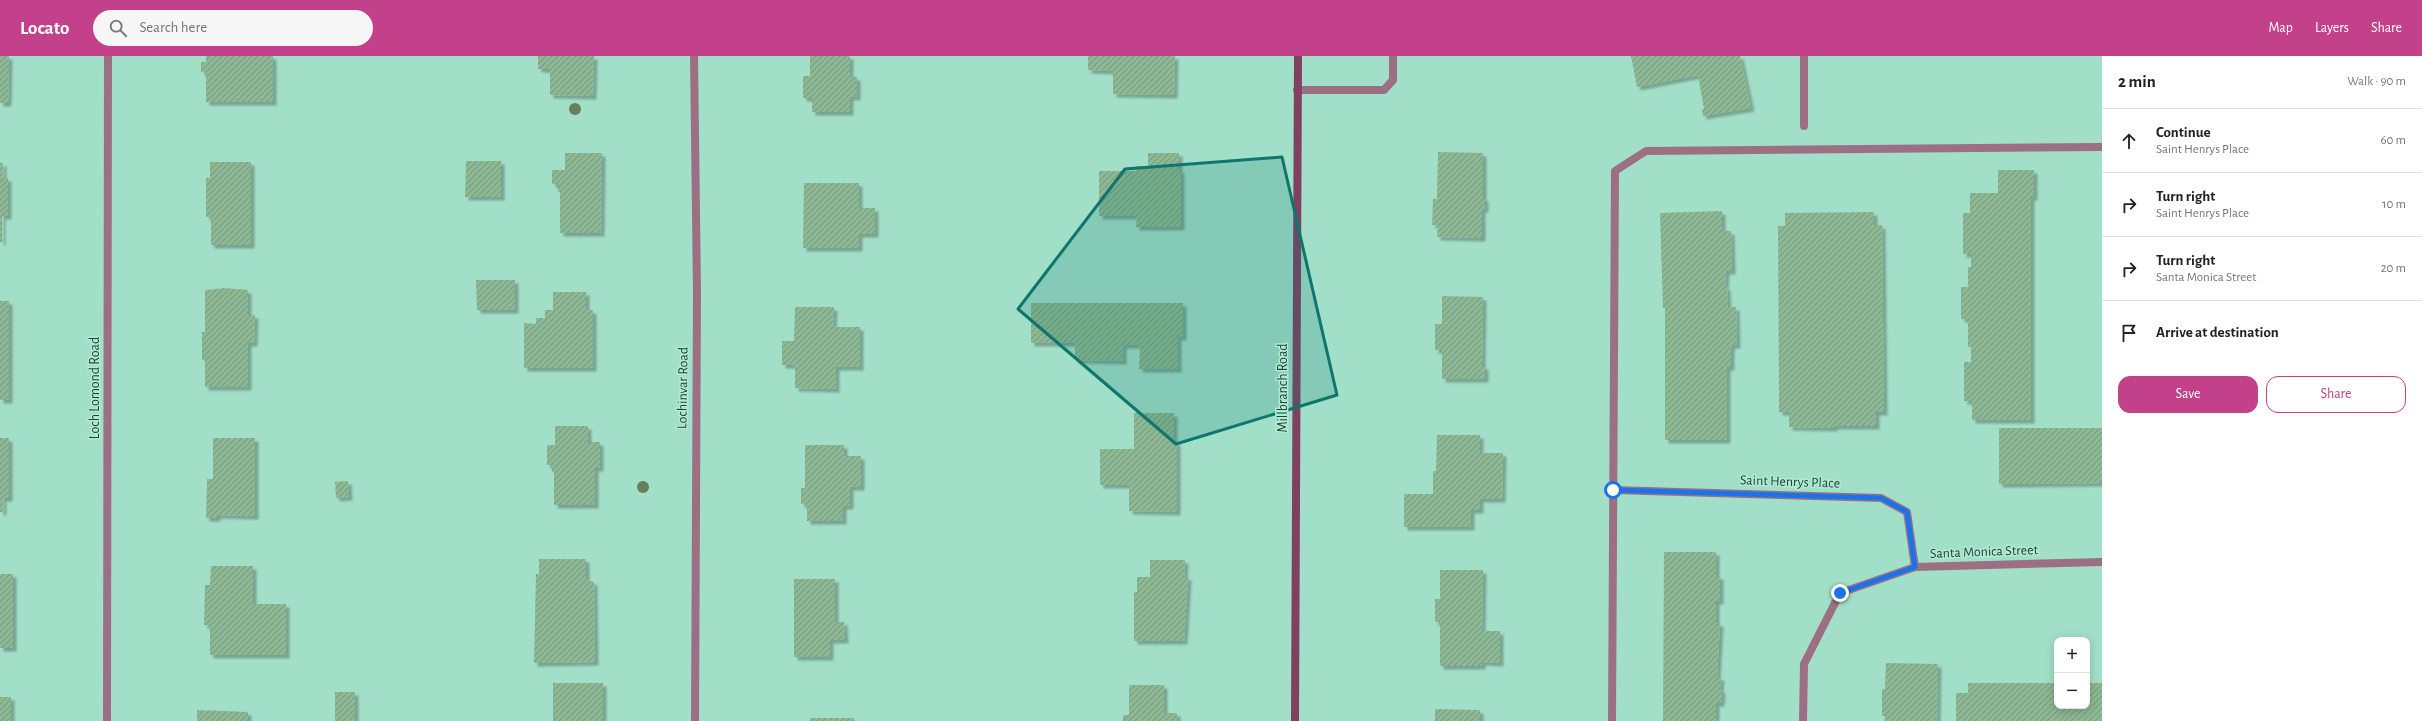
<!DOCTYPE html>
<meta charset="utf-8">
<style>
:root{--surface:#fff;--page:#f6f6f6;--text:#222;--muted:#767676;--line:#e0e0e0;--accent:#c2418a}
body{margin:0;font-family:"Alegreya Sans",sans-serif;background:var(--page);color:var(--text)}
.controls{position:absolute;right:12px;bottom:12px;display:grid;overflow:hidden;border-radius:8px;box-shadow:0 2px 10px #0003}
.controls button{width:36px;height:36px;display:grid;place-items:center;padding:0;border:0;border-bottom:1px solid var(--line);background:var(--surface);color:var(--text);font:20px sans-serif}
.stop{position:absolute;width:12px;height:12px;margin:-9px;border:3px solid #1a73e8;border-radius:50%;background:#fff}
.stop.end{background:#1a73e8;border-color:#fff;box-shadow:0 1px 4px #0008}
.list{margin:0;padding:0;list-style:none}
h2{display:flex;justify-content:space-between;align-items:center;height:52px;margin:0;padding:0 16px;font-size:17px}
h2 small{font-size:13px;font-weight:400;color:var(--muted)}
.list li{display:grid;grid-template-columns:26px 1fr auto;gap:12px;align-items:center;box-sizing:border-box;height:64px;padding:0 16px;border-top:1px solid var(--line)}
.list b{display:block;font-size:15px;white-space:nowrap}
.list p{margin:0;font-size:13px;white-space:nowrap;color:var(--muted)}
.list em{font-size:13px;font-style:normal;color:var(--muted)}
.actions{display:flex;gap:8px;padding:12px 16px}
.actions a{flex:1;padding:9px 0;border:1px solid var(--accent);border-radius:12px;text-align:center;font-size:14px;color:var(--accent)}
.actions .main{background:var(--accent);color:#fff}
.icon{flex:none;width:22px;height:22px;fill:none;stroke:currentColor;stroke-width:2;stroke-linecap:round;stroke-linejoin:round}
.map{position:relative;flex:none;width:2102px;height:665px;overflow:hidden}
header{display:flex;align-items:center;gap:24px;box-sizing:border-box;height:56px;padding:0 20px;background:var(--accent);color:#fff}
header strong{font-size:19px}
nav{display:flex;gap:22px;margin-inline-start:auto;font-size:14px}
.search{width:280px;height:36px;background:var(--page);display:flex;align-items:center;gap:10px;box-sizing:border-box;padding:0 14px;border-radius:22px;color:var(--muted);font-size:15px}
main{display:flex}
aside{flex:1;background:var(--surface)}
.map>svg:first-child{display:block}
.building{fill:url(#building-hatch);filter:url(#shadow)}
.lines{fill:none;stroke-linecap:round;stroke-linejoin:round}
.lane{stroke:#9c6f85;stroke-width:8}
.street{stroke:#9c6f85;stroke-width:8}
.secondary{stroke:#7f4061;stroke-width:8}
.tree{fill:#65805b}
.route{stroke:#1a73e8;stroke-width:5}
.marked{fill:#0f766e;fill-opacity:0.2;stroke:#0f766e;stroke-width:3;stroke-linejoin:round}
.labels{text-anchor:middle;dominant-baseline:central;stroke-width:3;stroke-linejoin:round;paint-order:stroke}
.street-label{font-size:14px;fill:#284137;stroke:#afecd5}
</style>
<header>
<strong>Locato</strong>
<div class="search"><svg class="icon" aria-label="search" viewBox="0 0 24 24"><circle cx="10" cy="10" r="6"/><path d="M15 15l6 6"/></svg>Search here</div>
<nav><a>Map</a><a>Layers</a><a>Share</a></nav>
</header>
<main>
<div class="map">
<svg width="2102" height="665" viewBox="0 0 2102 665">
<defs>
<pattern id="building-hatch" width="6" height="6" patternUnits="userSpaceOnUse"><rect width="6" height="6" fill="#8db893"/><path d="M-1 1l2-2M0 6l6-6M5 7l2-2" fill="none" stroke="#739779"/></pattern>
<filter id="shadow"><feDropShadow dx="3.5" dy="3.5" stdDeviation="1" flood-color="#0004"/></filter>
</defs>
<rect width="100%" height="100%" fill="#a2dfc8"/>
<!-- building -->
<path class="building" d="M0,0H9L8,47H0Z
M206,0H273V46H206V16H201V6H206Z
M538,0H594L593,40L550,39V13H538Z
M810,0H850V21H857V41H850V56H812V42H803V20H810Z
M1088,0H1175L1174,39L1113,38V15L1088,14Z
M1631,0H1740L1751,52L1703,60L1702,53H1704L1698,19L1637,31Z
M1438,96L1483,97V142H1485V153H1482V182L1437,181L1438,169H1432L1433,143H1437Z
M565,97H602L601,177H560V136H558V128H552V114H565Z
M1148,97H1179V114H1181V171H1136L1137,160H1099V115H1136V110L1148,111Z
M466,105H501V141H465Z
M210,106H251V189H211V161H206V122H210Z
M0,107H3V122H8V160H2V186H0Z
M1998,114H2034V141H2031V364H1972V345H1964V306H1971V291H1968V263H1961V231H1968V211H1971V198H1963V157H1970V137H1998Z
M804,127H859V152H875V178H859V192H803Z
M1722,155V175H1731L1732,215H1726L1725,231H1727L1728,251H1736L1737,289H1732L1731,292V311H1727V384H1665V252H1663L1660,157Z
M1874,156V169H1882L1884,356H1876V370H1834V372L1789,371V356H1779L1778,170H1785V157Z
M476,224H515V254H477Z
M225,232L248,234V259H255L254,287H248V331H205V304H202V276H205V234Z
M553,236H586V254H593V312H524V267L536,268V262H545V254H553Z
M1442,240L1483,241L1482,310H1485V323H1442V294H1435V268H1442Z
M0,245H9V344H0Z
M1031,247H1183V281H1178V313H1139L1140,289H1123V305L1075,304V287H1031Z
M795,251H834L833,271H860V311H836V333L795,332V309H782V285H794Z
M1134,357H1174V386H1177V456L1129,455V429H1100V393H1134Z
M555,370H588V388H590V386H600V412H595V449H554V416H552V409H547V389H555Z
M1999,372H2102V427L1999,428Z
M1437,379H1480V397H1503L1502,443H1480V454H1471V471H1404V438H1433V415H1436Z
M0,382H9V442H3V456H0Z
M213,382H255V460L217,459V462H206L207,423H213Z
M805,389H844V400H861V431H850V450H843V465H807V448H801V432H805Z
M348,425L349,441L336,442L335,426Z
M1664,496H1716V520H1720V545H1716V567H1720L1717,621H1721L1720,634H1722L1721,647H1716V665H1663Z
M539,503H586V524L594,526L595,606L534,607L536,518H539Z
M1150,504H1185L1184,521H1188L1184,585H1134V536H1137V521H1150Z
M211,510H253V548H286V599H210V569H204L205,529H210Z
M1440,514H1483L1482,575H1500V607L1482,606V610H1440V566H1435V543H1440Z
M0,518H13V592H0Z
M794,523H835V566H844L845,584H830V601H794Z
M1886,607L1938,608L1937,665H1885V660H1882V633H1885Z
M553,627H603V665H553Z
M1968,627H2057V650H2087V627H2102V665H1956V637H1968Z
M1129,629H1164V657H1177V665H1123V659H1129Z
M335,636H355V665H335Z
M0,641H11V665H0Z
M1435,653L1480,654V665H1435Z
M197,654L248,656V665H197Z
M810,662H854V665H810Z"/>
<g class="lines">
<!-- lane -->
<path class="lane" d="M1804,0V70
M1297,34H1384L1393,24V0
M1613,434L1881,442L1907,456L1915,511"/>
<!-- street -->
<path class="street" d="M694,0L697,237L695,665
M107,665L108,0
M1612,665L1615,115L1646,95L2102,91
M1803,665L1804,608L1840,537L1915,511L2102,506"/>
<!-- secondary -->
<path class="secondary" d="M1295,665L1298,0"/>
</g>
<!-- trees -->
<g class="tree">
<circle cx="575" cy="53" r="6"/>
<circle cx="643" cy="431" r="6"/>
</g>
<g class="lines">
<!-- route -->
<path class="route" d="M1613,434L1881,442L1907,456L1915,511L1840,537"/>
</g>
<!-- marked area -->
<path class="marked" d="M1282,101L1337,339L1176,388L1018,253L1125,113Z"/>
<g class="labels">
<!-- street labels -->
<g class="street-label">
<text transform="translate(95 332) rotate(-90)">Loch Lomond Road</text>
<text transform="translate(683 332) rotate(-89)">Lochinvar Road</text>
<text transform="translate(1283 332) rotate(-90)">Millbranch Road</text>
<text transform="translate(1790 426) rotate(2)">Saint Henrys Place</text>
<text transform="translate(1984 496) rotate(-2)">Santa Monica Street</text>
</g>
</g>
</svg>
<div class="controls">
<button>+</button>
<button>−</button>
</div>
<div class="stop" style="left:1613px;top:434px"></div>
<div class="stop end" style="left:1840px;top:537px"></div>
</div>
<aside>
<h2>2 min<small>Walk · 90 m</small></h2>
<ul class="list">
<li><svg class="icon" aria-label="ahead" viewBox="0 0 24 24"><path d="M12 20V5M6 11l6-6 6 6"/></svg><div><b>Continue</b><p>Saint Henrys Place</p></div><em>60 m</em></li>
<li><svg class="icon" aria-label="right" viewBox="0 0 24 24"><path d="M7 20v-9h11M14 6l5 5-5 5"/></svg><div><b>Turn right</b><p>Saint Henrys Place</p></div><em>10 m</em></li>
<li><svg class="icon" aria-label="right" viewBox="0 0 24 24"><path d="M7 20v-9h11M14 6l5 5-5 5"/></svg><div><b>Turn right</b><p>Santa Monica Street</p></div><em>20 m</em></li>
<li><svg class="icon" aria-label="arrive" viewBox="0 0 24 24"><path d="M6 21V4h12l-3 4 3 4H6"/></svg><div><b>Arrive at destination</b></div></li>
</ul>
<div class="actions"><a class="main">Save</a><a>Share</a></div>
</aside>
</main>
